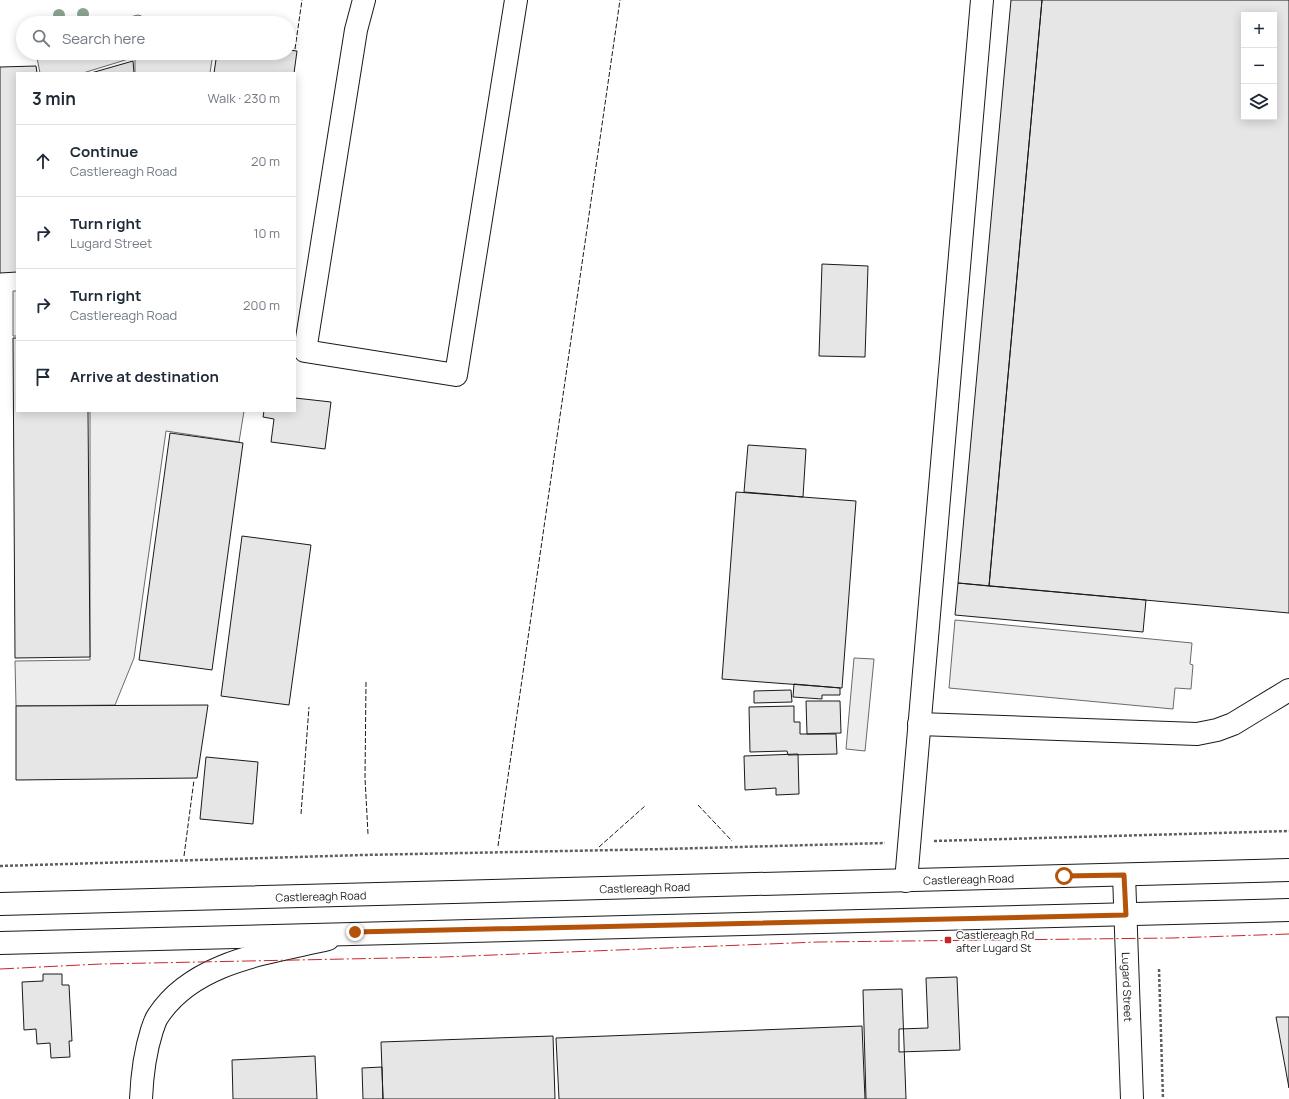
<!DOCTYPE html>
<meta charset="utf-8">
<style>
:root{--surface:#fff;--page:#f2f2f3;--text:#1f2937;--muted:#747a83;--line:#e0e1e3}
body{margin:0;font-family:Manrope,sans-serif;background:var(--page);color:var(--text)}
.controls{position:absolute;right:12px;top:12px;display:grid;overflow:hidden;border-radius:0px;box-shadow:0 2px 10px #0003}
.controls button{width:36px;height:36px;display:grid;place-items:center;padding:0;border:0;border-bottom:1px solid var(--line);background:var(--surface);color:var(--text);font:20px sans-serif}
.stop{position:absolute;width:12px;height:12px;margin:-9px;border:3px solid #b45309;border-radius:50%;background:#fff}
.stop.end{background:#b45309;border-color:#fff;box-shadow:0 1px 4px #0008}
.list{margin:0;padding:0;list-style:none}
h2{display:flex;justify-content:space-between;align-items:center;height:52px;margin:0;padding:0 16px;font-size:17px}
h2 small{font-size:13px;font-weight:400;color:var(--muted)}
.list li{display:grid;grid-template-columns:26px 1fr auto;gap:12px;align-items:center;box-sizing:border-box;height:72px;padding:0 16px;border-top:1px solid var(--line)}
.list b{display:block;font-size:15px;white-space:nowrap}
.list p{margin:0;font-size:13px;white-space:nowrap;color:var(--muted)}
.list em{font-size:13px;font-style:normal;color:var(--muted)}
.icon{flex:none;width:22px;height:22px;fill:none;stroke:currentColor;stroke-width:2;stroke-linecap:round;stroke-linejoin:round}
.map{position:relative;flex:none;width:1289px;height:1099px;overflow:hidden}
.search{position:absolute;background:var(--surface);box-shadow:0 2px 10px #0003;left:16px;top:16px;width:280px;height:44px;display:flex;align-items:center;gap:10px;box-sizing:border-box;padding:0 14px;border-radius:22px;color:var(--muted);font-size:15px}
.panel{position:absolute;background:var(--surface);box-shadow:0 2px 10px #0003;left:16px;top:72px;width:280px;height:340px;border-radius:0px}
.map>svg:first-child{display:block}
.built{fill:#ededed;stroke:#6a6a6a}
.building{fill:#e6e6e6;stroke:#1a1a1a;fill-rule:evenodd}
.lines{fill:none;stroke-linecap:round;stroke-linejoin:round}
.minor-casing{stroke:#1a1a1a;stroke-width:24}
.major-casing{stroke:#1a1a1a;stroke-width:24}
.path{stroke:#5f5f5f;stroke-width:2.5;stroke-dasharray:3 2;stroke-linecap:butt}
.minor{stroke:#fff;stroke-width:22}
.major{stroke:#fff;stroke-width:22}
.fence{stroke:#1a1a1a;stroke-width:1;stroke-dasharray:5 2;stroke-linecap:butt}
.power{stroke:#c62828;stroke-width:1;stroke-dasharray:14 3 2 3;stroke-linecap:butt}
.tree{fill:#8aa48f}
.route{stroke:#b45309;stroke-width:5}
.poi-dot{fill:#c62828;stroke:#fff;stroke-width:1.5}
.labels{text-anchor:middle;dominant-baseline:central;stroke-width:3;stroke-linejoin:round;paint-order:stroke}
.street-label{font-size:11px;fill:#1a1a1a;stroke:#fff}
.poi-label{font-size:11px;fill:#1a1a1a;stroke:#fff;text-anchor:start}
</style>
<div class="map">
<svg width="1289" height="1099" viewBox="0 0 1289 1099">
<rect width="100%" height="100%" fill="#fff"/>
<!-- built -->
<path class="built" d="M138,15L162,23H106Z
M36,53H213L210,73H135V57L83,73H40Z
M13,291H17V336H13Z
M90,411H244L239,442L166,431L134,658L115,705L16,706L15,661L90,660Z
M955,620L1192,643L1190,664L1193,665L1191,689L1175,688L1173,709L949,688Z
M854,658L874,659L865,751L846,749Z"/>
<!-- building -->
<path class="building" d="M1011,0H1042L989,586L958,583Z
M1042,0H1289V613L989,586ZM1244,15H1274V117H1244Z
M289,50L297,51L294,73H214L217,53H289Z
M133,61L134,73H91Z
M36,66L37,73H17V272L0,273V67Z
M822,264L868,266L865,357L819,356Z
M13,338H17V411H88L90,657L15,658Z
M295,398L331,402L325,449L271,442L274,419L263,417L264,411H295Z
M170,433L243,443L212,670L139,660Z
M748,445L806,449L803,497L744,492Z
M736,492L856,501L842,688L722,679Z
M242,536L311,545L289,705L221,696Z
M958,583L1146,600L1143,632L955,615Z
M794,684L840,688V695H822V699L793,697Z
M791,690L792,702L754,703V691Z
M806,701H840L841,733L807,734Z
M208,705L197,778L16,780V706Z
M794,706V722H800V734H836L837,754L788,755L787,751L750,752L749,707Z
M798,754L799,794L776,795V788L745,790L744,756Z
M206,757L258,762L253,824L200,819Z
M43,974H62V985H69L72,1041H69L70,1057L51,1058L50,1043L37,1044L36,1029L24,1030L22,982L43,981Z
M957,977L960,1050L899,1052V1029L928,1028L926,978Z
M902,989L906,1099H866L863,990Z
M1276,1017H1289V1088Z
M862,1026L865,1099H559L556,1038Z
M553,1036L555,1099H383L381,1042Z
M315,1056L317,1099H233L232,1060Z
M382,1067L383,1099H363L362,1068Z"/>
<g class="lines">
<defs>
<g id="minor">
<path d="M364,0L356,30L305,351L456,375L516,0"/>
<path d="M919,724L1197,734L1217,730L1233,724L1289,690"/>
<path id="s1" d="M1124,875L1132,1099"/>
<path d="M906,881L982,0"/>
<path d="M141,1099C142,1075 145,1052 152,1030C154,1025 155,1020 158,1016C194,961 269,953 328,939"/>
</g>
<g id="major">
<path id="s2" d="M0,904L1289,870"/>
<path d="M0,943C430,930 859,923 1289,910"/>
</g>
</defs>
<!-- minor casing -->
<use href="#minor" class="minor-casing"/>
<!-- major casing -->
<use href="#major" class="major-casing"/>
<!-- path -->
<path class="path" d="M934,841L1289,831
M0,866L363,855L665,849L885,843
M1159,969L1163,1099"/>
<!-- minor -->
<use href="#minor" class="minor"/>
<!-- major -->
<use href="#major" class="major"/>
<!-- fence -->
<path class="fence" d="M295,49L302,0
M366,682L365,778L368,834
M698,805L732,841
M301,814L309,707
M498,846L620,0
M599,847L645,806
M184,856L194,780"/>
<!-- power -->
<path class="power" d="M0,969L101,964L443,957L818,942L1172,938L1289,934"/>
</g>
<!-- trees -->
<g class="tree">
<circle cx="83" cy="14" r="6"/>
<circle cx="59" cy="15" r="6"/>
</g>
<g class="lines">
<!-- route -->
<path class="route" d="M355,932L1126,915L1124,875L1064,876"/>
</g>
<!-- markers -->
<rect class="poi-dot" x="944" y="936" width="8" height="8" rx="2"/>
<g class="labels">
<!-- street labels -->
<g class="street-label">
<text stroke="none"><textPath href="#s2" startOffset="969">Castlereagh Road</textPath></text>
<text stroke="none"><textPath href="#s2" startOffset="645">Castlereagh Road</textPath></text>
<text stroke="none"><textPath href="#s2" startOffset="321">Castlereagh Road</textPath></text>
<text stroke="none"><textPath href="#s1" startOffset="112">Lugard Street</textPath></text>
</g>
<!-- poi labels -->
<g class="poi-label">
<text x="956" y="934">Castlereagh Rd<tspan x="956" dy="13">after Lugard St</tspan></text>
</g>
</g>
</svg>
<div class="controls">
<button>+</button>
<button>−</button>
<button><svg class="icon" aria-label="layers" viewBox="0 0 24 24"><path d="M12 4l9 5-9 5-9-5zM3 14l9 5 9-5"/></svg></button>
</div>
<div class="stop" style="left:1064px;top:876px"></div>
<div class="stop end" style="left:355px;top:932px"></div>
<div class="search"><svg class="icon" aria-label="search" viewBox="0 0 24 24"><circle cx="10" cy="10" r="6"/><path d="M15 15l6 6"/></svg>Search here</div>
<section class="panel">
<h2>3 min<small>Walk · 230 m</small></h2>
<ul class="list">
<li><svg class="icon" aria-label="ahead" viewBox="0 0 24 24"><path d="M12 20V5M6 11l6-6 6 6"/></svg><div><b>Continue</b><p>Castlereagh Road</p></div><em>20 m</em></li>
<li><svg class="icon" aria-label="right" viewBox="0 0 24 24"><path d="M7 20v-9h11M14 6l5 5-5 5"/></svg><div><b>Turn right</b><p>Lugard Street</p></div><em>10 m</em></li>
<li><svg class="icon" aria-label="right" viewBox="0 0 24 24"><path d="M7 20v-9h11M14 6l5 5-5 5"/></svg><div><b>Turn right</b><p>Castlereagh Road</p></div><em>200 m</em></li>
<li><svg class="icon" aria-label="arrive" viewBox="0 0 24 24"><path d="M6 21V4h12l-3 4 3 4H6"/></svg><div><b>Arrive at destination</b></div></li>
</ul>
</section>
</div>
